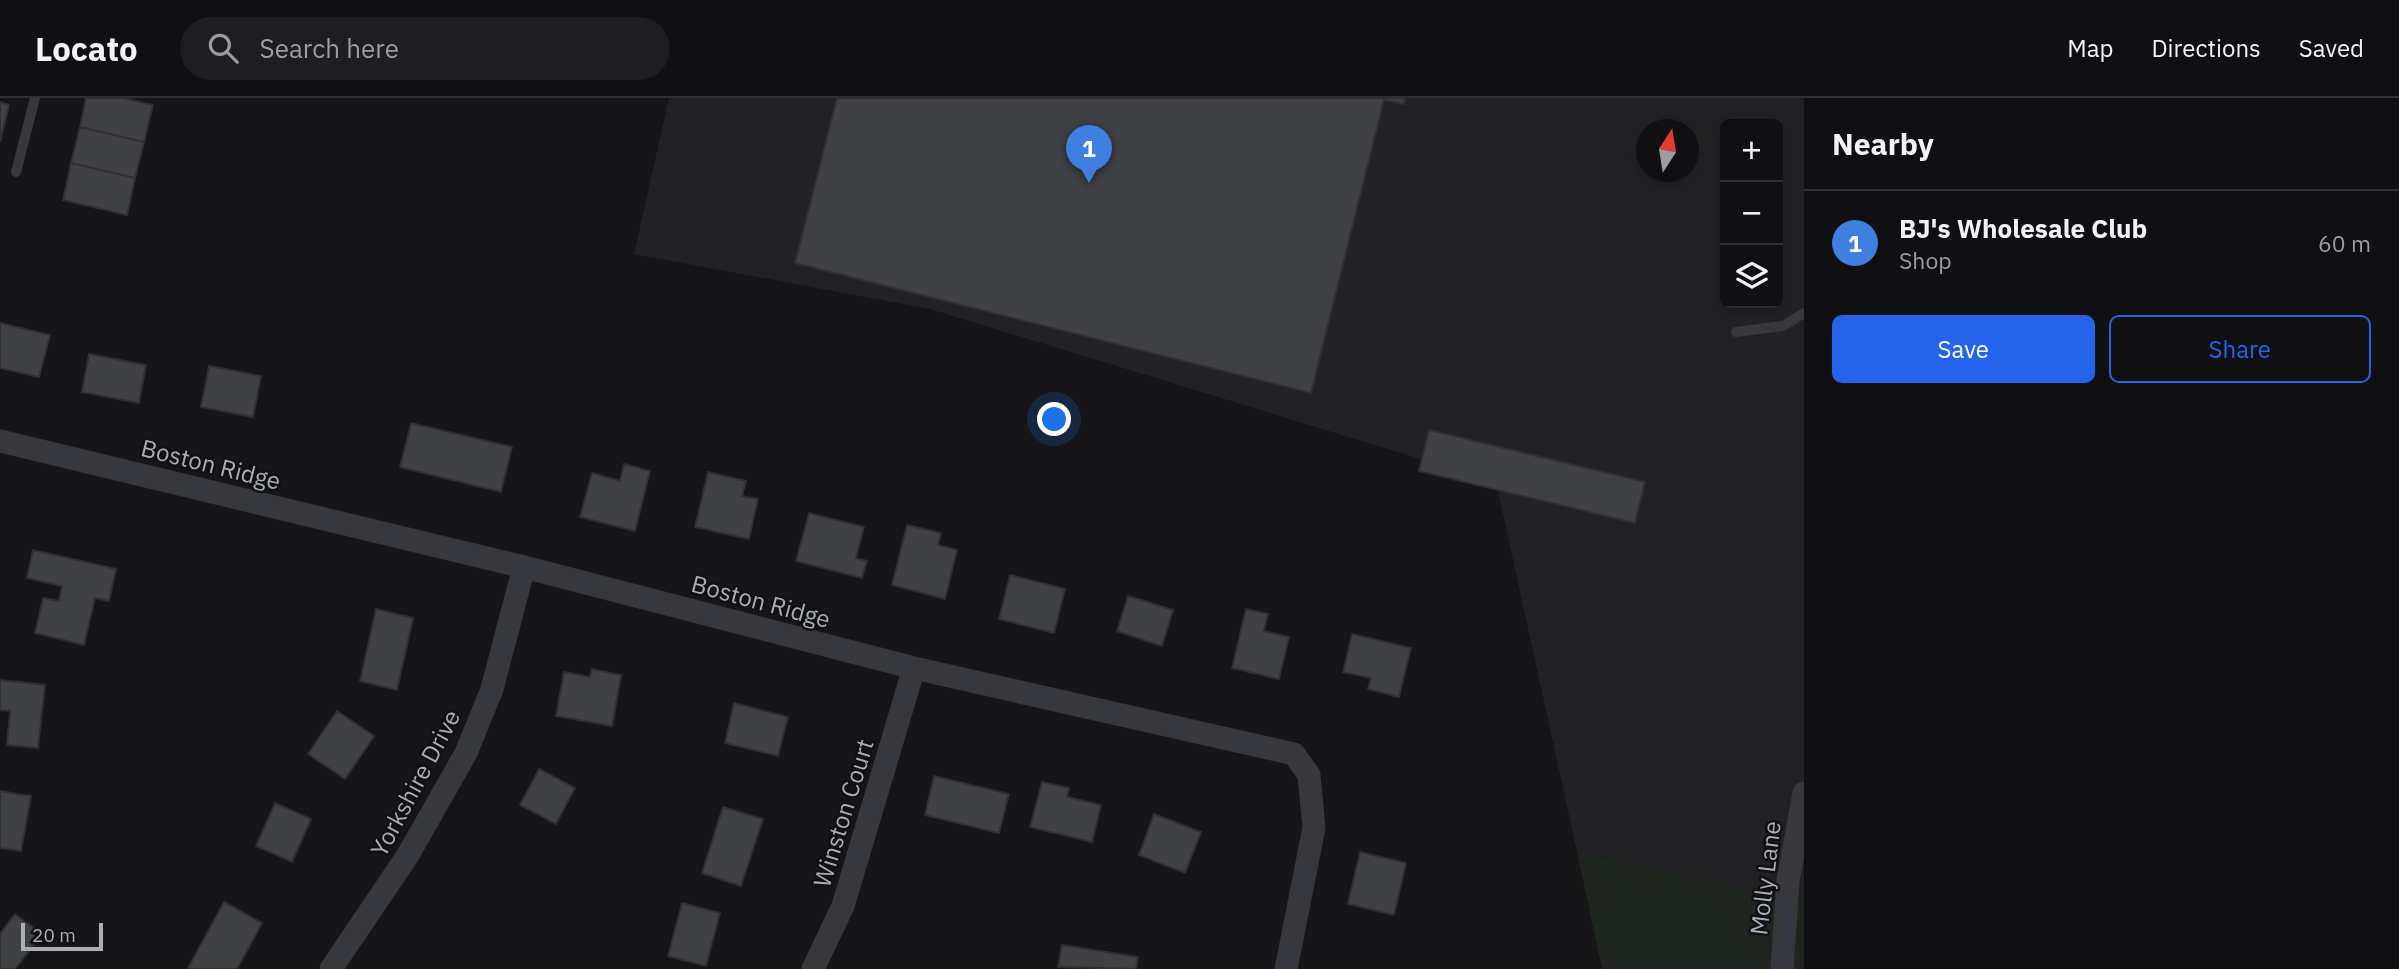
<!DOCTYPE html>
<meta charset="utf-8">
<style>
:root{--surface:#101012;--page:#1e1e20;--text:#f1f3f6;--muted:#9c9d9f;--line:#303032;--accent:#2563eb}
body{margin:0;font-family:"IBM Plex Sans",sans-serif;background:var(--page);color:var(--text)}
.controls{position:absolute;right:21px;top:21px;display:grid;overflow:hidden;border-radius:10px;box-shadow:0 4px 10px #0003}
.controls button{width:63px;height:63px;display:grid;place-items:center;padding:0;border:0;border-bottom:2px solid var(--line);background:var(--surface);color:var(--text);font:35px sans-serif}
.compass{position:absolute;left:1636px;top:21px;width:63px;height:63px;border-radius:50%;background:var(--surface);box-shadow:0 4px 10px #0003;rotate:12deg}
.scale{position:absolute;left:21px;bottom:18px;width:82px;box-sizing:border-box;padding-left:7px;border:4px solid #a8adb8;border-top:0;font-size:19px;line-height:24px;white-space:nowrap;color:#a8adb8;-webkit-text-stroke:5px #111113;paint-order:stroke}
.you{position:absolute;left:1055px;top:322px;width:24px;height:24px;margin:-18px;border:5px solid #fff;border-radius:50%;background:#1a73e8;box-shadow:0 0 0 10px #1a73e833}
.badge{display:grid;place-items:center;width:46px;height:46px;border-radius:50%;background:var(--accent);color:#fff;font-size:23px;font-weight:700}
.pin{position:absolute;translate:-50% -58px;filter:drop-shadow(0 2px 4px #0008)}
.pin::after{content:'';position:absolute;top:37px;width:24px;height:21px;background:inherit;clip-path:polygon(0 0,100% 0,50% 100%)}
.list{margin:0;padding:0;list-style:none}
h2{display:flex;justify-content:space-between;align-items:center;height:91px;margin:0;padding:0 28px;font-size:30px}
h2 small{font-size:23px;font-weight:400;color:var(--muted)}
.list li{display:grid;grid-template-columns:46px 1fr auto;gap:21px;align-items:center;box-sizing:border-box;height:105px;padding:0 28px;border-top:2px solid var(--line)}
.list b{display:block;font-size:26px;white-space:nowrap}
.list p{margin:0;font-size:23px;white-space:nowrap;color:var(--muted)}
.list em{font-size:23px;font-style:normal;color:var(--muted)}
.actions{display:flex;gap:14px;padding:21px 28px}
.actions a{flex:1;padding:16px 0;border:2px solid var(--accent);border-radius:10px;text-align:center;font-size:24px;color:var(--accent)}
.actions .main{background:var(--accent);color:#fff}
.icon{flex:none;width:38px;height:38px;fill:none;stroke:currentColor;stroke-width:2;stroke-linecap:round;stroke-linejoin:round}
.map{position:relative;flex:none;width:1804px;height:871px;overflow:hidden}
header{display:flex;align-items:center;gap:42px;box-sizing:border-box;height:98px;padding:0 35px;background:var(--surface);border-bottom:2px solid var(--line)}
header strong{font-size:33px}
nav{display:flex;gap:38px;margin-inline-start:auto;font-size:24px}
.search{width:490px;height:63px;background:var(--page);display:flex;align-items:center;gap:18px;box-sizing:border-box;padding:0 24px;border-radius:38px;color:var(--muted);font-size:26px}
main{display:flex}
aside{flex:1;background:var(--surface)}
.map>svg:first-child{display:block}
.built{fill:#222225;fill-rule:evenodd}
.green{fill:#1e261f}
.building{fill:#404145;stroke:#303034;stroke-width:2}
.lines{fill:none;stroke-linecap:round;stroke-linejoin:round}
.service{stroke:#37383d;stroke-width:10}
.minor{stroke:#37383d;stroke-width:23}
.labels{text-anchor:middle;dominant-baseline:central;stroke-width:5;stroke-linejoin:round;paint-order:stroke}
.street-label{font-size:24px;fill:#a8adb8;stroke:#111113}
</style>
<header>
<strong>Locato</strong>
<div class="search"><svg class="icon" aria-label="search" viewBox="0 0 24 24"><circle cx="10" cy="10" r="6"/><path d="M15 15l6 6"/></svg>Search here</div>
<nav><a>Map</a><a>Directions</a><a>Saved</a></nav>
</header>
<main>
<div class="map">
<svg width="1804" height="871" viewBox="0 0 1804 871">
<rect width="100%" height="100%" fill="#161618"/>
<!-- built -->
<path class="built" d="M669,0H1804V802L1577,754L1496,384L930,211L634,156ZM1725,26H1778V205H1725ZM1646,32H1688V74H1646Z"/>
<!-- green -->
<path class="green" d="M1577,754L1804,802V871H1602Z"/>
<!-- building -->
<path class="building" d="M86,0H123L153,7L144,44L80,29Z
M837,0H1405L1404,6L1384,2L1311,295L795,165Z
M0,4L9,7L0,44Z
M80,29L144,44L135,80L71,65Z
M71,65L135,80L127,117L63,102Z
M0,225L50,237L39,279L0,270Z
M89,256L146,267L139,305L82,294Z
M209,268L261,278L253,319L201,309Z
M411,325L512,349L501,394L400,369Z
M1429,332L1645,384L1635,425L1419,373Z
M624,366L650,373L635,433L580,419L592,375L620,383Z
M708,374L746,383L742,398L758,401L749,441L695,429Z
M809,415L864,429L856,460L867,463L862,480L796,463Z
M907,427L941,435L938,447L957,452L945,501L892,487Z
M33,452L116,471L109,503L95,500L84,547L35,535L43,500L59,503L62,488L27,480Z
M1010,477L1065,491L1054,535L999,521Z
M1128,498L1173,512L1162,548L1117,533Z
M376,511L413,520L397,592L360,583Z
M1246,511L1268,516L1264,533L1289,539L1279,581L1232,570Z
M1352,536L1411,550L1399,599L1368,591L1371,580L1343,574Z
M592,571L621,577L612,628L556,618L564,574L590,579Z
M0,582L45,587L38,650L7,647L10,613L0,612Z
M734,605L788,619L778,658L725,645Z
M337,613L374,638L345,681L308,656Z
M539,671L575,690L556,726L520,707Z
M934,678L1009,696L999,735L925,717Z
M1042,684L1069,690L1067,699L1101,707L1092,744L1030,729Z
M0,693L31,698L21,753L0,750Z
M275,705L311,721L292,764L256,748Z
M723,709L763,721L741,788L702,775Z
M1154,716L1201,734L1185,775L1139,757Z
M1360,754L1406,765L1394,817L1348,806Z
M224,804L262,825L237,871H190L188,870Z
M682,805L720,815L706,868L668,858Z
M15,816L42,836L15,871H0V836Z
M1062,847L1138,859L1136,871L1058,869Z"/>
<g class="lines">
<!-- service -->
<path class="service" d="M16,74L35,0
M1736,234L1783,228L1804,215"/>
<!-- minor -->
<path class="minor" d="M0,343L524,469L914,570L1294,656L1309,677L1314,730L1286,871
M331,871L408,757L466,655L492,591L524,469
M813,871L843,808L914,570
M1782,871L1788,783L1804,695"/>
</g>
<g class="labels">
<!-- street labels -->
<g class="street-label">
<text transform="translate(211 366) rotate(14)">Boston Ridge</text>
<text transform="translate(761 503) rotate(15)">Boston Ridge</text>
<text transform="translate(415 685) rotate(-62)">Yorkshire Drive</text>
<text transform="translate(843 715) rotate(-73)">Winston Court</text>
<text transform="translate(1765 780) rotate(-83)">Molly Lane</text>
</g>
</g>
</svg>
<div class="controls">
<button>+</button>
<button>−</button>
<button><svg class="icon" aria-label="layers" viewBox="0 0 24 24"><path d="M12 4l9 5-9 5-9-5zM3 14l9 5 9-5"/></svg></button>
</div>
<svg class="compass" viewBox="-18 -18 36 36"><path d="M0-13l5 13h-10z" fill="#e53935"/><path d="M0 13l5-13h-10z" fill="#9c9d9f"/></svg>
<div class="scale">20 m</div>
<div class="you"></div>
<div class="pin badge" style="left:1089px;top:85px;background:#3f7fe0">1</div>
</div>
<aside>
<h2>Nearby<small></small></h2>
<ul class="list">
<li><span class="badge" style="background:#3f7fe0">1</span><div><b>BJ's Wholesale Club</b><p>Shop</p></div><em>60 m</em></li>
</ul>
<div class="actions"><a class="main">Save</a><a>Share</a></div>
</aside>
</main>
